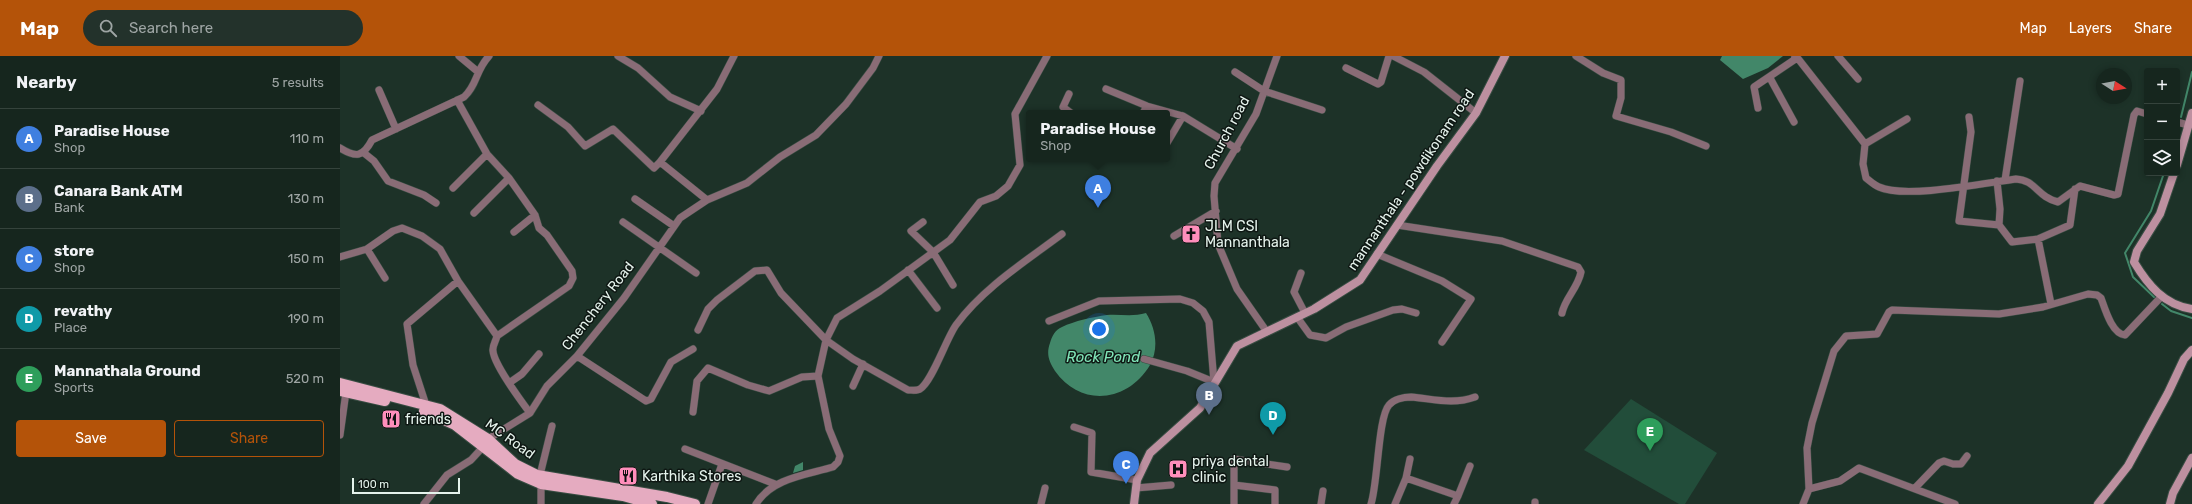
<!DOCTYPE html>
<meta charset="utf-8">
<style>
:root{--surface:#16261e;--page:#23322b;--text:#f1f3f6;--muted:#9ea5a4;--line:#35433c;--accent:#b45309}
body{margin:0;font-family:Rubik,sans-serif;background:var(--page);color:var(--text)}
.controls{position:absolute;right:12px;top:12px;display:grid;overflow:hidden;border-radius:4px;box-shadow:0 2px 6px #0003}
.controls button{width:36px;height:36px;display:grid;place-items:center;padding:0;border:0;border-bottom:1px solid var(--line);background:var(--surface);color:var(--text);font:20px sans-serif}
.compass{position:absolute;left:1756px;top:12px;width:36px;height:36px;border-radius:50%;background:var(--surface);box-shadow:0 2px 6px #0003;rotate:101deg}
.scale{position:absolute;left:12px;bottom:10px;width:108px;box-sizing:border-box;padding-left:4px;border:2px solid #e5f3ec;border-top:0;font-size:11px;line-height:14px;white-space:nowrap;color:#e5f3ec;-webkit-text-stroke:3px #0e1713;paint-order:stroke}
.you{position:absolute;left:759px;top:273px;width:14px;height:14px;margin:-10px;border:3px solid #fff;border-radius:50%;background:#1a73e8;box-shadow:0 0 0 6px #1a73e833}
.badge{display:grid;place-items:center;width:26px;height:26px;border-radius:50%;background:var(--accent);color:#fff;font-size:13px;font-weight:700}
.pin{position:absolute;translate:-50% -33px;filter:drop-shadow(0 1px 2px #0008)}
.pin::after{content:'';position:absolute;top:21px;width:14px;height:12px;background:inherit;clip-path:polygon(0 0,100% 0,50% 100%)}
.popup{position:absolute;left:686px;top:54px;width:144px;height:52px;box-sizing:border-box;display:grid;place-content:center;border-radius:4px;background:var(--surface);filter:drop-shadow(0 1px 3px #0005);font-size:13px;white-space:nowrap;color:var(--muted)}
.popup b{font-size:15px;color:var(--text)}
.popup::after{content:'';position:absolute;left:50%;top:100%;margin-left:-8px;border:8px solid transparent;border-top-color:var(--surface)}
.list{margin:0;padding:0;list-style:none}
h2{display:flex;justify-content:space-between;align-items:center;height:52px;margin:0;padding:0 16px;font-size:17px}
h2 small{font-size:13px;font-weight:400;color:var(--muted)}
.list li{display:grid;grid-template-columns:26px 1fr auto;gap:12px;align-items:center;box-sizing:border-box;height:60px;padding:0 16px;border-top:1px solid var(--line)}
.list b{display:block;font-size:15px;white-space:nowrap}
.list p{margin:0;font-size:13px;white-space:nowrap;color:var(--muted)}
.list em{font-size:13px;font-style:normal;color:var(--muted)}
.actions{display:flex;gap:8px;padding:12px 16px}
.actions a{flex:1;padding:9px 0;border:1px solid var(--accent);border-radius:4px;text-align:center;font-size:14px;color:var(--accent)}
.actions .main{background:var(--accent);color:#fff}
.icon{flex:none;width:22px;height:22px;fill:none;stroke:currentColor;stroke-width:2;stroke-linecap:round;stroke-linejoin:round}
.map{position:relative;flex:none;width:1852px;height:448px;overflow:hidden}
header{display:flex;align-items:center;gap:24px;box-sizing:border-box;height:56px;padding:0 20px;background:var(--accent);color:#fff}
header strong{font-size:19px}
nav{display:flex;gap:22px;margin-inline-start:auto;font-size:14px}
.search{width:280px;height:36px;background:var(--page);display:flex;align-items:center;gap:10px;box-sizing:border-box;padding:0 14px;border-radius:22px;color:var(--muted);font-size:15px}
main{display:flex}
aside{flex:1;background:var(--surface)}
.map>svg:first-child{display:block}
.pitch{fill:#224d3a}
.water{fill:#428769}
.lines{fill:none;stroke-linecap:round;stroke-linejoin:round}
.stream{stroke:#428769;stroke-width:2}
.street-casing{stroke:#394d43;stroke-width:8}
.secondary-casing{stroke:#394d43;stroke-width:10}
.primary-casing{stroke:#394d43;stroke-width:12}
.street{stroke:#896c76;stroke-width:7}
.secondary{stroke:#bd90a0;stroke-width:8}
.primary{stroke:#e5abc0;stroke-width:10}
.labels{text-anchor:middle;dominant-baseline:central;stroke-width:3;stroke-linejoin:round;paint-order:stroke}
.street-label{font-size:14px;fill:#e5f3ec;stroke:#0e1713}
.poi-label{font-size:14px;fill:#e5f3ec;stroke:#0e1713;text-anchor:start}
.water-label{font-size:15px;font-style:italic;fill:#81e5b8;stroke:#0e1713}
</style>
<header>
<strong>Map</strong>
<div class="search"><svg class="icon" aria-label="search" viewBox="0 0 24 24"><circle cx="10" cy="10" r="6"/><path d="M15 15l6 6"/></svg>Search here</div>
<nav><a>Map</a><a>Layers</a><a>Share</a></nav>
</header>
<main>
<aside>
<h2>Nearby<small>5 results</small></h2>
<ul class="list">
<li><span class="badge" style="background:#3f7fe0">A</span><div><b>Paradise House</b><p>Shop</p></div><em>110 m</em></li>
<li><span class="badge" style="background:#5c6f8a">B</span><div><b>Canara Bank ATM</b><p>Bank</p></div><em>130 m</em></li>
<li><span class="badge" style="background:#3f7fe0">C</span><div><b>store</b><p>Shop</p></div><em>150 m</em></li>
<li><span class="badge" style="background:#0f9aa8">D</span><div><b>revathy</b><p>Place</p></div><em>190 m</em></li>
<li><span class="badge" style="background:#2e9e5b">E</span><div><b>Mannathala Ground</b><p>Sports</p></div><em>520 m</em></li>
</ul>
<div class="actions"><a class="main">Save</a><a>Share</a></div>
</aside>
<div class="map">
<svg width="1852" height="448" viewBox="0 0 1852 448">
<rect width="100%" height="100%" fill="#1d3228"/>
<!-- pitch -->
<path class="pitch" d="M1291,343L1377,397L1345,448H1339L1244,394Z"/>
<!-- water -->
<path class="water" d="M1382,0H1443L1428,12L1403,23L1380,4Z
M806,257C816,273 819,292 810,309C788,346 741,352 715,315C709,306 706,298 710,287C712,280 715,274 722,271C734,265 753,261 767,259C780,258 793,261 806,257Z
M463,406V414L453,417L455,410Z"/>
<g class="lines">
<!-- stream -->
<path class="stream" d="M1841,61L1852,16
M1837,76L1838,72
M1814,241L1793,221L1785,197L1811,155L1824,117
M1822,248L1831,255L1852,262"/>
<defs>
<path id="street" d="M119,0L137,15
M278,0L298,12L330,41L361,55
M394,0L377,33L320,106L367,144L407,127L440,101L476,79L506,48L533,12L539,0
M1053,0L1084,16L1136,57
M1236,0L1263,17L1281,24V42L1276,60L1331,76L1366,90
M1456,0L1525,88L1523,108L1526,122C1530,125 1534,129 1539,131C1565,143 1645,127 1676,123C1696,124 1697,141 1718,146L1740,130L1774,139L1778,138L1794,59L1797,55L1807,58
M1498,0L1518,23
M1006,12L1038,28L1041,26L1049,0
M895,16L924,35L982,54
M1430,22L1454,66
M766,33L807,50L843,60L897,93
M39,34L56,73
M729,38L723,51L731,57
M117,44L147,98L169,122L195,159L199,172L207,179L232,215L233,222L229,230L157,280C156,285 152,290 153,295C154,308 181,345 190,357
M198,49L228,71L245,90L273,73L314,112L320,106
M1418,52L1414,31L1454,4L1455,0
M803,57L807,50
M1629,61L1631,76L1619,165L1659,169L1672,186L1698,183L1730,169L1735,133
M1837,66L1848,69
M827,87L843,60
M1525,88L1567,63
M0,92C16,102 23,101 32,84L124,41C138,28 135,15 149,0
M24,97L34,105L48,125L84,139L96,147
M1665,124L1680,25
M1657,125L1660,153L1659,169
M113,132L147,98
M295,143L334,170
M134,157L169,122
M283,166L356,217
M583,166L571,175L593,196L613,229
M1057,169L1162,185L1238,211L1241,216C1238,232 1225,242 1222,257
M174,176L195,159
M834,180L876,155
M1698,183L1711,248
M27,193L45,222
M1037,198L1102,225L1131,243L1102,286
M0,201L27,193L53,175L62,172L82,180L100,193L118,225L157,280
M568,214L597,252
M961,217L954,236L965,257
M957,261L970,279L986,282L1006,271L1053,254L1062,253L1076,257
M709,265L759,245L840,243L853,247L863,255L869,266L874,326L847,315L804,303
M358,274L368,253L377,244L415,215L427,214L441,237L486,284L513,303L568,334C572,334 577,335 580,333C592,326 606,283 616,269C643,232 686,205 722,178
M927,276L897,233L878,188L874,140L875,127L916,58L937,0
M237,300L306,345L311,343L331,306L353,293
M169,327L182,318L199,298
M513,330L523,308
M86,349L73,309L67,268L118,225
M353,356L357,325L368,312L408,329L429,335L462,321L478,320
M734,371L752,377L751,416L797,424
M0,379L6,336
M345,393L435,428
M200,419L212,370
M1066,422L1070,403
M894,429L935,434V448
M796,432L831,429
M1575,432L1599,407L1604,405L1613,408H1621L1627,400
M1469,433L1467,392L1472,367L1494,295L1506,280L1537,278L1549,256L1552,254L1659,258L1703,251L1748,238L1757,239L1761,242C1765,253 1772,278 1785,279L1822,240
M1118,440L1130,410
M84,448L107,419L131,404L142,392L148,383L190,357L207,330L237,300L284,242L340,162L367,144
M201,448V428
M368,448L382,408
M416,448C432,422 466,419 493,411L498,406L500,400L489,373L478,320L486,284L497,262L540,235L610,184L640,146L656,140L668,130L680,109L675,58L707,0
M701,448L705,432
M894,448V403L947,411
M981,448L983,435
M1031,448C1038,427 1038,361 1049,349C1054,343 1064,341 1071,341C1094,343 1113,349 1135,341
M1055,448L1066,422L1118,440L1114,448
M1195,448V446
M1463,448L1469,433L1500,425L1519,412L1615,448"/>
<path id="secondary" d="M1837,109L1852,57
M1834,117L1820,158L1797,195L1794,206C1808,229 1824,249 1852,253
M794,448L797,424L810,397L860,352L897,290L974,253L1020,224L1097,110L1136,57L1165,0
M1758,448L1788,410L1828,337L1844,303L1852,294
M1830,448L1833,437L1852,402"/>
<path id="primary" d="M0,327L100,353L148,383L175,408L197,419L327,441L355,448
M0,335L45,345
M84,355L115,369L178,418L201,428L283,440L312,448"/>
</defs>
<!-- street casing -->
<use href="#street" class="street-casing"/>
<!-- secondary casing -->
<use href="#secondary" class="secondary-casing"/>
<!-- primary casing -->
<use href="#primary" class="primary-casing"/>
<!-- street -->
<use href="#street" class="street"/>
<!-- secondary -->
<use href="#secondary" class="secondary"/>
<!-- primary -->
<use href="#primary" class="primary"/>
</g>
<!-- icons -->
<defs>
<symbol id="church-square" viewBox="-11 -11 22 22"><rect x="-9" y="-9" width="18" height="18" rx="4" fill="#ff8ebb" stroke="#0e1713"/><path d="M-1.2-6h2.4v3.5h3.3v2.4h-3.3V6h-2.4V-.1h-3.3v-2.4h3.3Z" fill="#111"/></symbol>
<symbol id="restaurant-square" viewBox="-11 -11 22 22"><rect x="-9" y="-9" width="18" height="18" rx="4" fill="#ff8ebb" stroke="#0e1713"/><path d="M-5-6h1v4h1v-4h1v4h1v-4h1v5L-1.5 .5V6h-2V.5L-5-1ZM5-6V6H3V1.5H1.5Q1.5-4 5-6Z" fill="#111"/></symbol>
<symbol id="hospital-square" viewBox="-11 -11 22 22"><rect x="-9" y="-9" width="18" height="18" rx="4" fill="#ff8ebb" stroke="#0e1713"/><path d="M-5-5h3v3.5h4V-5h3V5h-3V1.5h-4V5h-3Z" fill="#111"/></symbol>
</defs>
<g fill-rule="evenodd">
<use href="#church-square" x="840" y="167" width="22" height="22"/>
<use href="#restaurant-square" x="40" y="352" width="22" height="22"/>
<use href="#hospital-square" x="827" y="402" width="22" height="22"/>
<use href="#restaurant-square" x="277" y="409" width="22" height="22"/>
</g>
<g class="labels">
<!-- street labels -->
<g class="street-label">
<text transform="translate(887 77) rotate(-62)">Church road</text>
<text transform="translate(1071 124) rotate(-56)">mannanthala - powdikonam road</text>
<text transform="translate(258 250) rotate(-52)">Chenchery Road</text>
<text transform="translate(170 383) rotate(36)">MC Road</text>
</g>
<!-- poi labels -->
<g class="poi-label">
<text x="865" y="170">JLM CSI<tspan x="865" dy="16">Mannanthala</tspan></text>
<text x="65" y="363">friends</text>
<text x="852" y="405">priya dental<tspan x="852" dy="16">clinic</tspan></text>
<text x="302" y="420">Karthika Stores</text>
</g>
<!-- water labels -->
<g class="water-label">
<text x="763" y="301">Rock Pond</text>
</g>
</g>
</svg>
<div class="controls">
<button>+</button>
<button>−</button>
<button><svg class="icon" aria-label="layers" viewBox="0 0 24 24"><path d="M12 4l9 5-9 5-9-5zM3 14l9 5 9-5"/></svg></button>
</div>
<svg class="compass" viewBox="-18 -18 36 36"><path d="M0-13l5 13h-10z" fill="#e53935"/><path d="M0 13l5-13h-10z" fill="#9ea5a4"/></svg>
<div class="scale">100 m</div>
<div class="you"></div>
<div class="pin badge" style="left:758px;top:152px;background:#3f7fe0">A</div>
<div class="popup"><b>Paradise House</b>Shop</div>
<div class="pin badge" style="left:869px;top:359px;background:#5c6f8a">B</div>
<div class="pin badge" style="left:786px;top:428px;background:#3f7fe0">C</div>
<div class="pin badge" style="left:933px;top:379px;background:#0f9aa8">D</div>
<div class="pin badge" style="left:1310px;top:395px;background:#2e9e5b">E</div>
</div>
</main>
